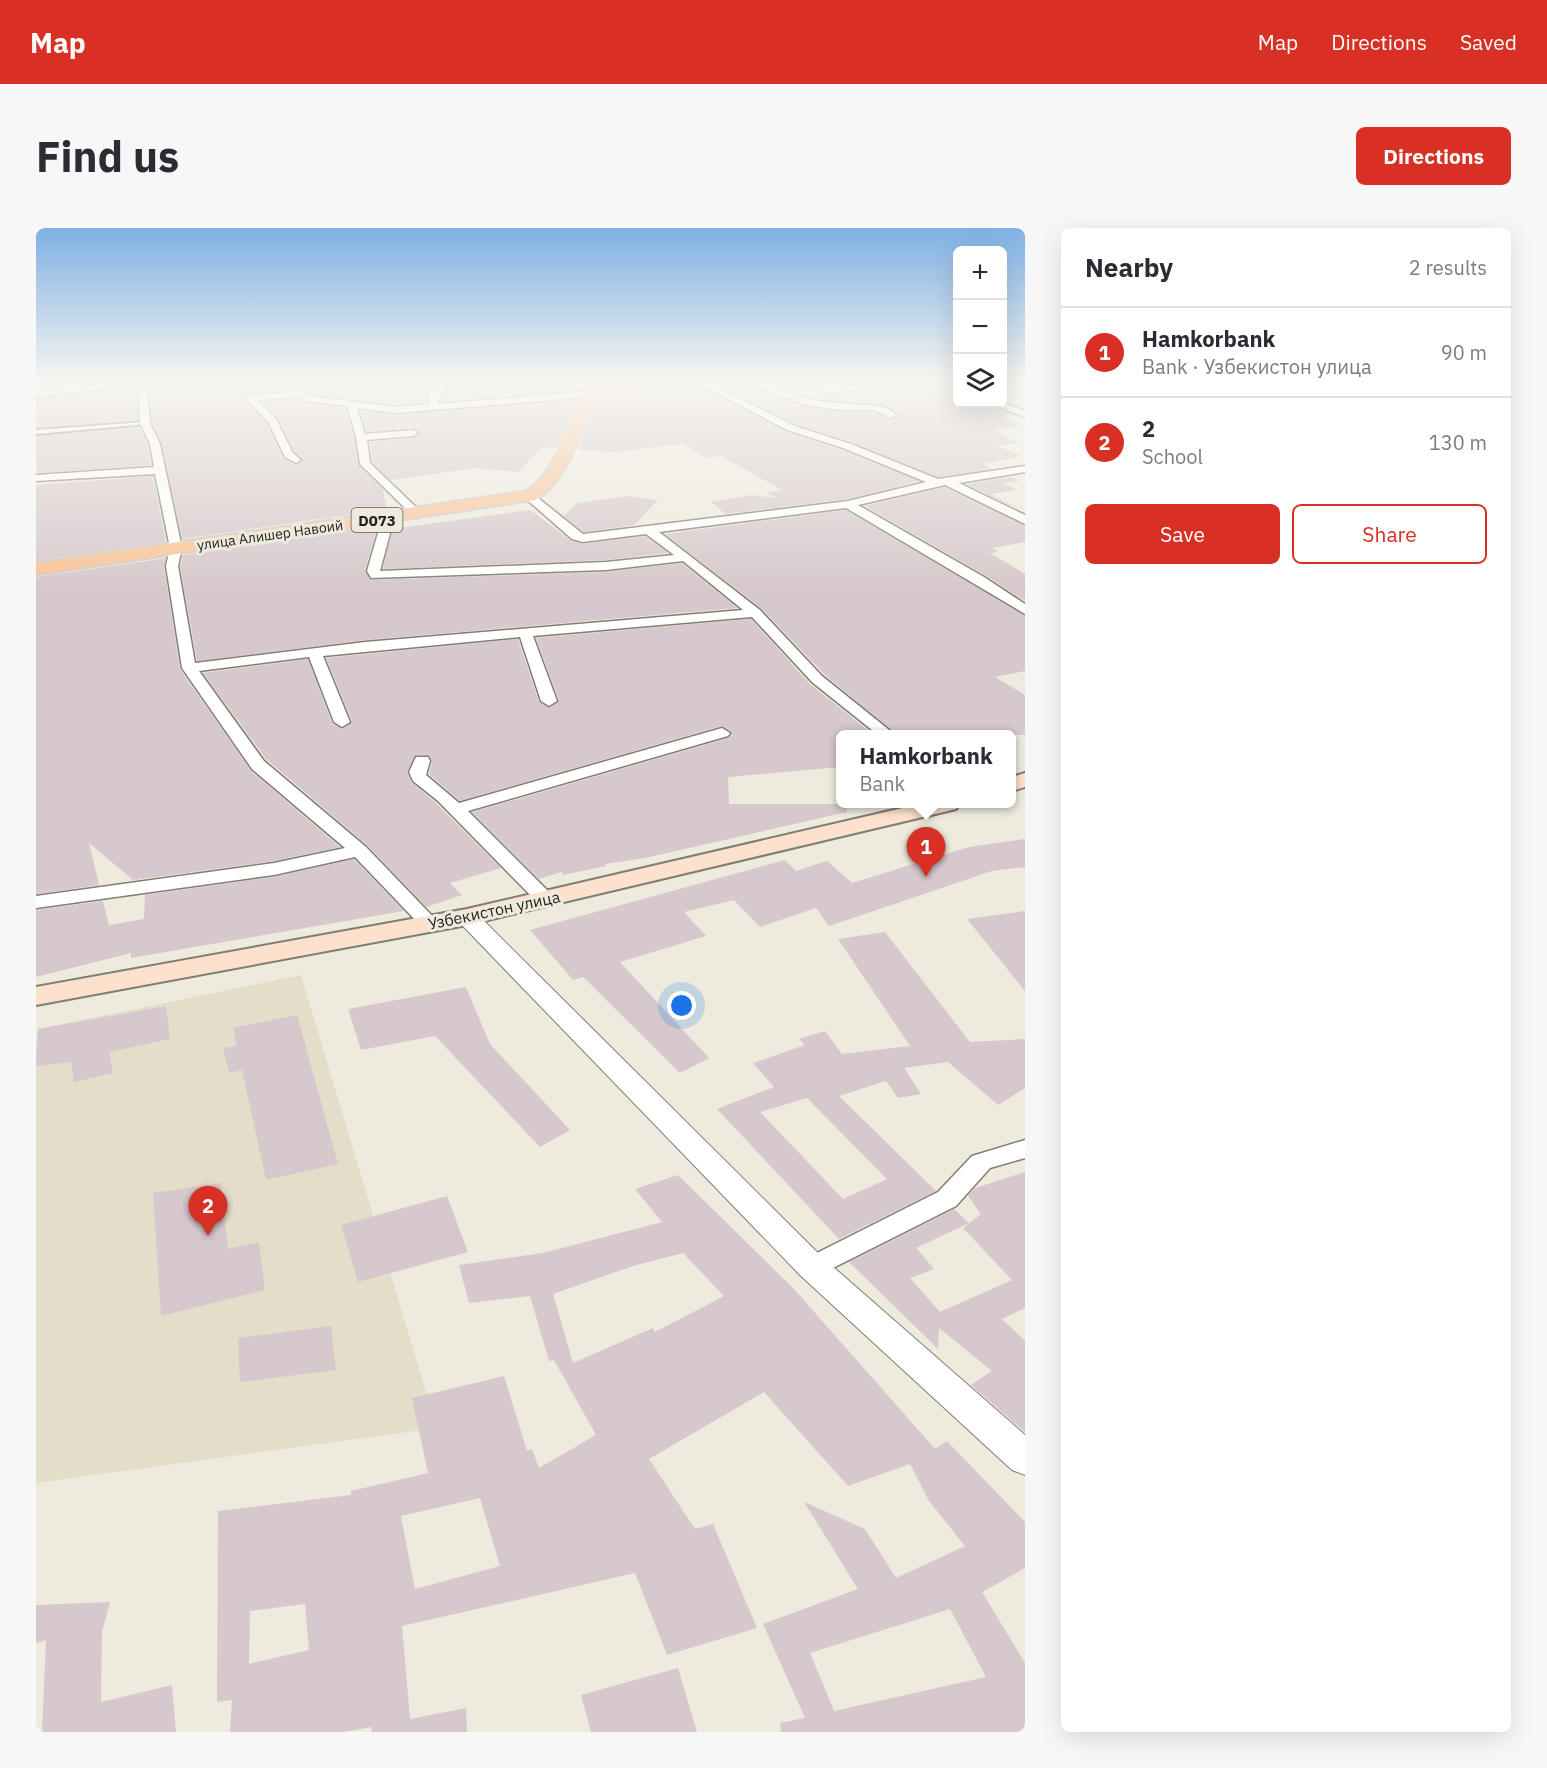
<!DOCTYPE html>
<meta charset="utf-8">
<style>
:root{--surface:#fff;--page:#f7f7f7;--text:#2b2b33;--muted:#7c7c81;--line:#e1e1e2;--accent:#d93025}
body{margin:0;font-family:"IBM Plex Sans",sans-serif;background:var(--page);color:var(--text)}
.controls{position:absolute;right:18px;top:18px;display:grid;overflow:hidden;border-radius:9px;box-shadow:0 6px 24px #0002}
.controls button{width:54px;height:54px;display:grid;place-items:center;padding:0;border:0;border-bottom:2px solid var(--line);background:var(--surface);color:var(--text);font:30px sans-serif}
.you{position:absolute;left:646px;top:778px;width:21px;height:21px;margin:-15px;border:4px solid #fff;border-radius:50%;background:#1a73e8;box-shadow:0 0 0 9px #1a73e833}
.badge{display:grid;place-items:center;width:39px;height:39px;border-radius:50%;background:var(--accent);color:#fff;font-size:20px;font-weight:700}
.pin{position:absolute;translate:-50% -50px;filter:drop-shadow(0 2px 3px #0008)}
.pin::after{content:'';position:absolute;top:32px;width:21px;height:18px;background:inherit;clip-path:polygon(0 0,100% 0,50% 100%)}
.popup{position:absolute;left:800px;top:502px;width:180px;height:78px;box-sizing:border-box;display:grid;place-content:center;border-radius:9px;background:var(--surface);filter:drop-shadow(0 2px 4px #0005);font-size:20px;white-space:nowrap;color:var(--muted)}
.popup b{font-size:22px;color:var(--text)}
.popup::after{content:'';position:absolute;left:50%;top:100%;margin-left:-12px;border:12px solid transparent;border-top-color:var(--surface)}
.list{margin:0;padding:0;list-style:none}
h2{display:flex;justify-content:space-between;align-items:center;height:78px;margin:0;padding:0 24px;font-size:26px}
h2 small{font-size:20px;font-weight:400;color:var(--muted)}
.list li{display:grid;grid-template-columns:39px 1fr auto;gap:18px;align-items:center;box-sizing:border-box;height:90px;padding:0 24px;border-top:2px solid var(--line)}
.list b{display:block;font-size:22px;white-space:nowrap}
.list p{margin:0;font-size:20px;white-space:nowrap;color:var(--muted)}
.list em{font-size:20px;font-style:normal;color:var(--muted)}
.actions{display:flex;gap:12px;padding:18px 24px}
.actions a{flex:1;padding:14px 0;border:2px solid var(--accent);border-radius:9px;text-align:center;font-size:21px;color:var(--accent)}
.actions .main{background:var(--accent);color:#fff}
.icon{flex:none;width:33px;height:33px;fill:none;stroke:currentColor;stroke-width:2;stroke-linecap:round;stroke-linejoin:round}
.map{position:relative;flex:none;width:989px;height:1504px;overflow:hidden;border-radius:9px}
header{display:flex;align-items:center;gap:36px;box-sizing:border-box;height:84px;padding:0 30px;background:var(--accent);color:#fff}
header strong{font-size:28px}
nav{display:flex;gap:33px;margin-inline-start:auto;font-size:21px}
.intro{display:flex;align-items:center;justify-content:space-between;box-sizing:border-box;height:144px;padding:0 36px}
h1{margin:0;font-size:42px}
.button{padding:15px 27px;border-radius:9px;background:var(--accent);color:#fff;font-size:21px;font-weight:700}
main{display:flex;gap:36px;padding:0 36px}
aside{flex:1;background:var(--surface);border-radius:9px;box-shadow:0 6px 24px #0002}
.map>svg:first-child{display:block}
.built{fill:#e3deca}
.building{fill:#d6c8cc;fill-rule:evenodd}
.lines{fill:none;stroke-linecap:round;stroke-linejoin:round}
.service-casing{stroke:#807d72;stroke-width:4}
.minor-casing{stroke:#807d72;stroke-width:3}
.tertiary-casing{stroke:#807d72;stroke-width:2}
.secondary-casing{stroke:#807d72;stroke-width:4}
.primary-casing{stroke:#cacac9;stroke-width:3}
.service{fill:#fff;fill-rule:evenodd}
.minor{fill:#fff;fill-rule:evenodd}
.tertiary{fill:#fff;fill-rule:evenodd}
.secondary{fill:#fce2cc;fill-rule:evenodd}
.primary{fill:#f8c498;fill-rule:evenodd}
.labels{text-anchor:middle;dominant-baseline:central;stroke-width:6;stroke-linejoin:round;paint-order:stroke}
.far-street-label{font-size:14px;fill:#22211c;stroke:#eeebde}
.shield{fill:#eeebde;stroke:#5f5e56;stroke-width:1.5}
.shield-label{font-size:15px;font-weight:bold;fill:#22211c}
.street-label{font-size:16px;fill:#22211c;stroke:#eeebde}
</style>
<header>
<strong>Map</strong>
<nav><a>Map</a><a>Directions</a><a>Saved</a></nav>
</header>
<div class="intro"><h1>Find us</h1><a class="button">Directions</a></div>
<main>
<div class="map">
<svg width="989" height="1504" viewBox="0 0 989 1504">
<rect width="100%" height="100%" fill="#eeebde"/>
<!-- built -->
<path class="built" d="M265,747L401,1200L0,1255V816L2,801Z"/>
<!-- building -->
<path class="building" d="M113,155H246L252,162L214,165L207,170L230,195L247,230L259,237L266,234V230L259,224L242,190L226,174L262,171L269,175L309,180L318,209L322,236L347,262L351,281L146,311L126,216L116,194Z
M261,155H401L392,163L391,174L360,177L273,166Z
M416,155H583L549,161L405,174L406,167Z
M631,155H659L750,204L806,222L883,253L812,271L689,286L675,274L715,267L740,270L730,265L746,262L685,228L670,230L647,216L578,224L542,221L563,171L622,161Z
M678,155H715L737,168L766,178L802,184H837L854,192L861,189V185L854,179L845,176L775,169L822,164L826,160L819,155H908L921,163V176H956L979,188L968,189L985,198L958,201L981,215L960,218L986,228L947,236L956,241L902,249L816,214L760,196Z
M736,155H817L761,160L756,162Z
M100,160L102,192L0,200V171Z
M542,172L521,219L505,220L482,244L439,240L355,252L336,234L334,214L377,210L384,204L377,200L331,204L324,183L360,187Z
M103,199L112,217L115,237L2,245L0,237V208Z
M117,248L130,314L0,333V257Z
M974,249L984,253L967,255L981,262L955,266L980,280L930,256Z
M909,259L989,298V314L956,320L963,324L954,325L989,346V373L949,347L828,278Z
M592,268L622,272L598,297L548,304L528,288L541,275Z
M495,282L535,313L547,316L609,308L632,325L570,332L347,341L355,301Z
M810,282L989,388V443L959,449L989,467V507H860L788,446L725,380L629,306Z
M338,298L340,305L329,342L335,352L570,344L646,335L701,380L329,412L161,433L144,338L147,327Z
M130,330L128,338L144,441L215,543L304,619L238,633L97,652L53,615L63,657L0,666V349Z
M715,391L774,456L833,503L820,507H804V539L692,549L693,576H810L811,584L609,630L569,636L570,638L527,647L526,644L503,651L436,584L693,510L695,503L685,498L424,573L393,546L396,534L394,528L380,527L371,543L375,554L400,575L465,640L414,655L426,667L390,679L331,617L230,531L167,445L272,431L296,495L307,501L316,493L290,430L482,411L503,474L514,480L523,472L500,410Z
M989,611V639L956,643L793,698L780,680L724,699L698,672L648,684L670,708L584,734L673,830L644,845L547,749L537,752L494,702L749,632L760,643L791,633L816,655L933,619Z
M318,631L368,683L95,730V725L0,749V682L67,673L73,697L108,691L109,667L238,649Z
M989,683V763L931,691Z
M849,704L934,814L989,811V860L962,877L912,834L868,840L885,866L862,870L850,853L803,868L900,963L803,1011L681,881L738,859L717,835L769,817L763,811L789,803L806,826L874,818L802,711ZM771,870L851,951L807,971L724,884Z
M430,759L454,816L534,902L504,919L399,808L325,822L312,781Z
M130,778L134,811L73,824L77,845L38,854L35,834L0,838L2,801Z
M261,787L302,936L230,952L206,842L193,845L187,820L201,818L197,800Z
M989,944V1080L966,1091L989,1113V1204L935,1157L956,1143L903,1100L902,1121L813,1034L918,981L933,995L880,1020L898,1041L874,1050L904,1084L976,1052L927,1000L945,986L932,968L939,960Z
M642,947L758,1061L899,1221L911,1213L989,1294V1340L946,1364L989,1435V1504H745L744,1495L769,1490L727,1396L822,1361L768,1274L829,1301L860,1350L929,1318L893,1273L874,1236L812,1258L728,1164L613,1231L659,1301L677,1296L721,1400L631,1427L599,1345L366,1398L374,1491L430,1480L431,1504H336L335,1499L308,1504H194L196,1472L181,1474L182,1283L315,1267V1263L392,1245L376,1170L468,1148L491,1223L496,1221L503,1240L560,1207L518,1132L513,1133L494,1068L433,1075L423,1037L507,1025L626,994L599,961ZM647,1025L688,1068L619,1104L617,1100L537,1135L517,1066L597,1038ZM444,1270L464,1338L379,1361L365,1288ZM269,1376L273,1422L213,1436L214,1383ZM914,1381L950,1449L798,1483L774,1425Z
M185,955L192,1021L223,1014L229,1062L125,1088L117,965Z
M411,968L432,1024L322,1054L305,997Z
M295,1098L300,1142L204,1154L202,1110Z
M74,1374L66,1404L65,1474L136,1457L140,1504H6L10,1412L0,1415V1377Z
M642,1440L661,1504H555L545,1467Z"/>
<g class="lines">
<defs>
<path id="service" d="M109,194L111,196L0,206V202Z"/>
<path id="minor" d="M75,155H111L114,195L124,216L146,320L142,338L159,435L329,414L707,382L647,333L570,342L335,350L331,343L342,305L339,292L345,288L351,292L354,305L344,343L570,334L638,327L610,306L547,314L536,311L489,270V266H497L547,306L812,273L890,254L807,220L751,202L661,155H673L759,198L815,216L902,251L989,238V244L923,255L989,287V296L909,257L822,277L948,349L989,376V386L810,280L623,304L724,382L786,448L858,506H841L776,454L716,389L497,408L521,473L513,478L505,473L484,409L287,428L314,494L306,499L298,494L273,429L163,443L228,533L330,619L404,696L401,700H387L319,629L238,647L0,680V668L238,635L309,620L216,541L146,440L130,338L134,320L119,246L0,253V247L118,239L114,216L104,195L102,157L0,169V163Z
M248,155H258L272,168L360,179L393,176L394,165L404,155H414L404,166L402,176L555,163L560,166L555,169L360,185L321,180L329,206L377,202L382,205L377,208L331,212L334,235L385,284L387,286L381,290L377,288L324,236L320,209L311,178L269,173L263,169L221,172L240,191L257,225L265,232L260,235L249,229L232,194L209,170L214,167L257,164Z
M717,155H729L780,173L844,178L853,181L860,187L855,190L837,182H802L767,176L738,166Z
M910,155H921V161Z
M819,157L824,160L822,162L761,168L756,165L761,162Z
M966,174L989,183V190L958,176Z
M686,500L694,505L692,508L432,583L516,667L519,671L516,675H502L402,573L377,553L373,544L380,529H392L394,533L390,547L423,575Z
M989,912V930L954,940L920,978L785,1046L776,1049L767,1046L763,1039L767,1032L902,964L936,928Z"/>
<path id="tertiary" d="M431,682L439,684L787,1030L989,1207V1247L976,1242L765,1048L423,694L419,689L423,684Z"/>
<path id="secondary" d="M989,545V559L976,563V549Z
M884,576H924L920,581L912,583L431,697L0,777V759L431,681Z"/>
<path id="primary" d="M596,155H629L622,159L561,169C546,201 531,256 499,272L0,347V335L489,263C520,248 531,192 550,163Z"/>
</defs>
<!-- service casing -->
<use href="#service" class="service-casing"/>
<!-- minor casing -->
<use href="#minor" class="minor-casing"/>
<!-- tertiary casing -->
<use href="#tertiary" class="tertiary-casing"/>
<!-- secondary casing -->
<use href="#secondary" class="secondary-casing"/>
<!-- primary casing -->
<use href="#primary" class="primary-casing"/>
<!-- service -->
<use href="#service" class="service"/>
<!-- minor -->
<use href="#minor" class="minor"/>
<!-- tertiary -->
<use href="#tertiary" class="tertiary"/>
<!-- secondary -->
<use href="#secondary" class="secondary"/>
<!-- primary -->
<use href="#primary" class="primary"/>
</g>
<!-- sky -->
<linearGradient id="sky" x2="0" y2="1"><stop stop-color="#7fb0e5"/><stop offset="0.42" stop-color="#f7f6f0"/><stop offset="1" stop-color="#f7f6f0" stop-opacity="0"/></linearGradient>
<rect width="989" height="365" fill="url(#sky)"/>
<g class="labels">
<!-- far-street labels -->
<g class="far-street-label">
<text transform="translate(234 307) rotate(-8)">улица Алишер Навоий</text>
</g>
<!-- shield labels -->
<rect class="shield" x="315.5" y="280" width="51" height="24" rx="4.5"/>
<g class="shield-label">
<text x="341" y="292">D073</text>
</g>
<!-- street labels -->
<g class="street-label">
<text transform="translate(458 682) rotate(-12)">Узбекистон улица</text>
</g>
</g>
</svg>
<div class="controls">
<button>+</button>
<button>−</button>
<button><svg class="icon" aria-label="layers" viewBox="0 0 24 24"><path d="M12 4l9 5-9 5-9-5zM3 14l9 5 9-5"/></svg></button>
</div>
<div class="you"></div>
<div class="pin badge" style="left:890px;top:649px">1</div>
<div class="popup"><b>Hamkorbank</b>Bank</div>
<div class="pin badge" style="left:172px;top:1008px">2</div>
</div>
<aside>
<h2>Nearby<small>2 results</small></h2>
<ul class="list">
<li><span class="badge">1</span><div><b>Hamkorbank</b><p>Bank · Узбекистон улица</p></div><em>90 m</em></li>
<li><span class="badge">2</span><div><b>2</b><p>School</p></div><em>130 m</em></li>
</ul>
<div class="actions"><a class="main">Save</a><a>Share</a></div>
</aside>
</main>
